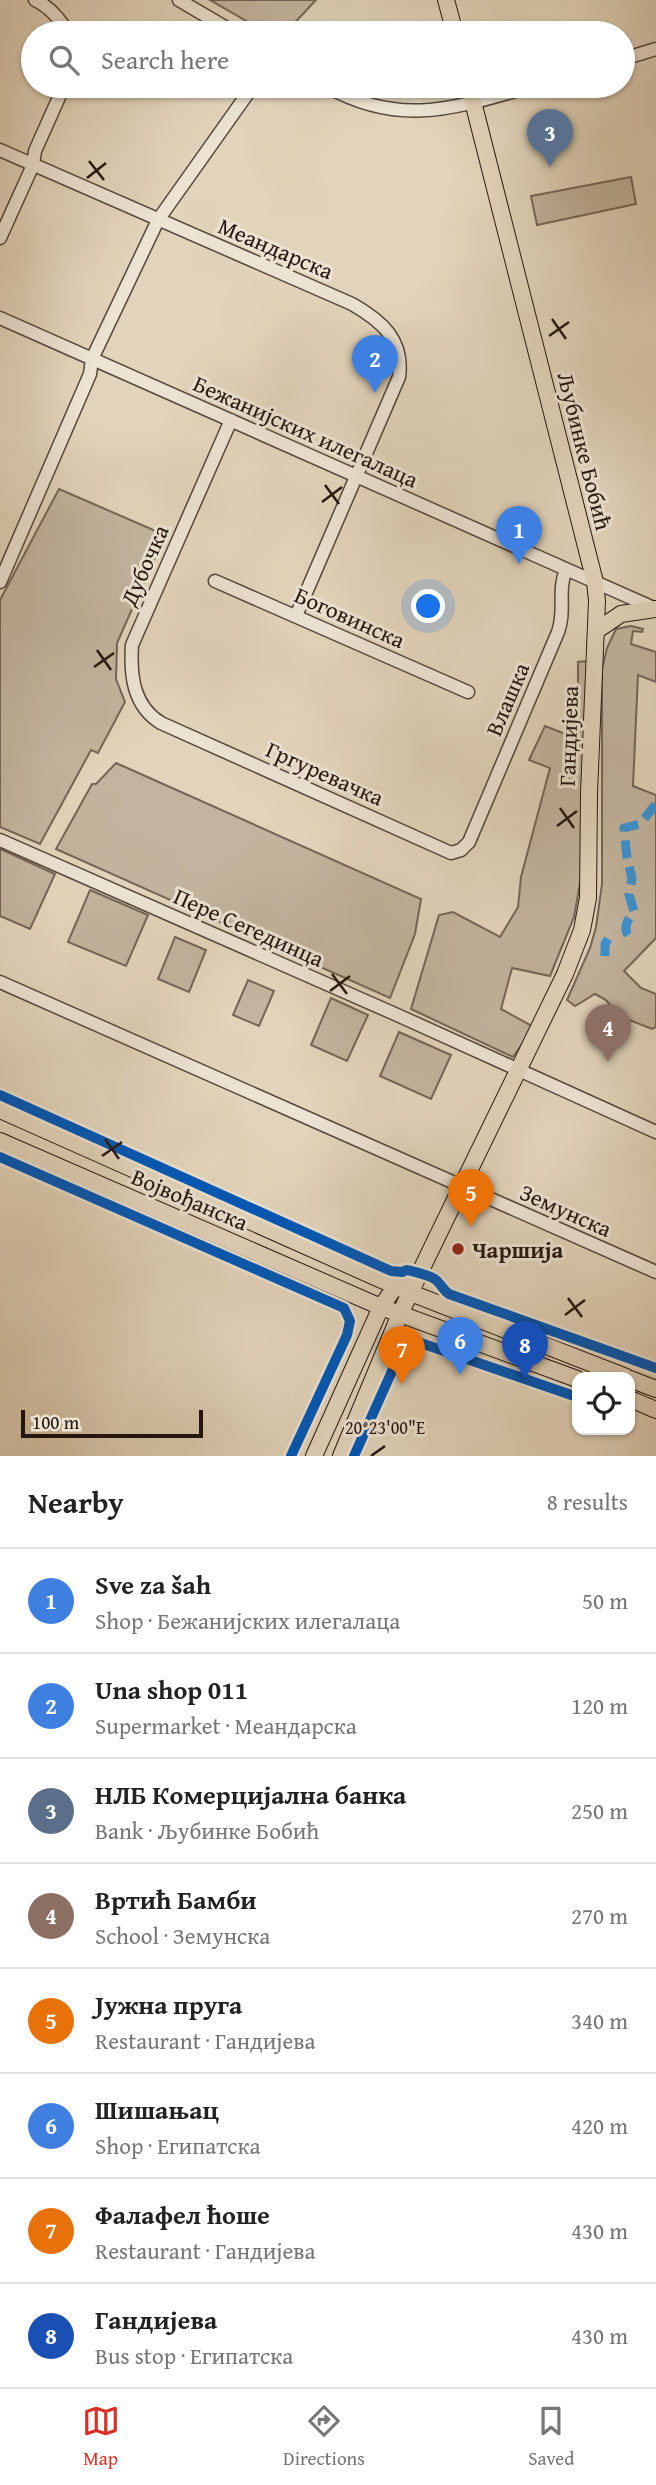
<!DOCTYPE html>
<meta charset="utf-8">
<style>
:root{--surface:#fff;--page:#f6f6f6;--text:#222;--muted:#767676;--line:#e0e0e0;--accent:#d93025}
body{margin:0;font-family:"Gentium Book Plus",serif;background:var(--page);color:var(--text)}
.controls{position:absolute;right:21px;bottom:21px;display:grid;overflow:hidden;border-radius:14px;box-shadow:0 2px 5px #0004}
.controls button{width:63px;height:63px;display:grid;place-items:center;padding:0;border:0;border-bottom:2px solid var(--line);background:var(--surface);color:var(--text);font:35px sans-serif}
.scale{position:absolute;left:21px;bottom:18px;width:182px;box-sizing:border-box;padding-left:7px;border:4px solid #251610;border-top:0;font-size:19px;line-height:24px;white-space:nowrap;color:#251610;-webkit-text-stroke:5px #ece3d3;paint-order:stroke}
.you{position:absolute;left:429px;top:607px;width:24px;height:24px;margin:-18px;border:5px solid #fff;border-radius:50%;background:#1a73e8;box-shadow:0 0 0 10px #1a73e833}
.badge{display:grid;place-items:center;width:46px;height:46px;border-radius:50%;background:var(--accent);color:#fff;font-size:23px;font-weight:700}
.pin{position:absolute;translate:-50% -58px;filter:drop-shadow(0 2px 4px #0008)}
.pin::after{content:'';position:absolute;top:37px;width:24px;height:21px;background:inherit;clip-path:polygon(0 0,100% 0,50% 100%)}
.list{margin:0;padding:0;list-style:none}
h2{display:flex;justify-content:space-between;align-items:center;height:91px;margin:0;padding:0 28px;font-size:30px}
h2 small{font-size:23px;font-weight:400;color:var(--muted)}
.list li{display:grid;grid-template-columns:46px 1fr auto;gap:21px;align-items:center;box-sizing:border-box;height:105px;padding:0 28px;border-top:2px solid var(--line)}
.list b{display:block;font-size:26px;white-space:nowrap}
.list p{margin:0;font-size:23px;white-space:nowrap;color:var(--muted)}
.list em{font-size:23px;font-style:normal;color:var(--muted)}
.icon{flex:none;width:38px;height:38px;fill:none;stroke:currentColor;stroke-width:2;stroke-linecap:round;stroke-linejoin:round}
.map{position:relative;flex:none;width:656px;height:1456px;overflow:hidden}
.search{position:absolute;background:var(--surface);box-shadow:0 2px 5px #0004;left:21px;right:21px;top:21px;height:77px;display:flex;align-items:center;gap:18px;box-sizing:border-box;padding:0 24px;border-radius:38px;color:var(--muted);font-size:26px}
.sheet{height:931px;background:var(--surface)}
nav{display:flex;justify-content:space-around;align-items:center;box-sizing:border-box;height:98px;border-top:2px solid var(--line);background:var(--surface);font-size:19px;color:var(--muted)}
nav a{display:grid;justify-items:center;gap:4px}
nav .on{color:var(--accent)}
.map>svg:first-child{display:block}
.green{fill:#c2b49e;stroke:#746557;stroke-width:2}
.lines{fill:none;stroke-linecap:round;stroke-linejoin:round}
.minor-casing{stroke:#54463b;stroke-width:15}
.major-casing{stroke:#251610;stroke-width:18}
.minor{stroke:#ece3d3;stroke-width:12}
.major{stroke:#e2d4bb;stroke-width:16}
.quiet{stroke:#3b93d3;stroke-width:9;stroke-dasharray:18 9;stroke-linecap:butt}
.cycleway-casing{stroke:#ece3d3;stroke-width:15}
.cycleway{stroke:#0057b8;stroke-width:10}
.ticks{fill:none;stroke:#251610;stroke-width:2.5}
.poi-dot{fill:#8f2418;stroke:#ece3d3;stroke-width:2.5}
.labels{text-anchor:middle;dominant-baseline:central;stroke-width:6;stroke-linejoin:round;paint-order:stroke}
.street-label{font-size:23px;fill:#251610;stroke:#ece3d3}
.poi-label{font-size:23px;font-weight:bold;fill:#251610;stroke:#ece3d3;text-anchor:start}
.ticks-label{font-size:18px;text-anchor:middle;fill:#251610;stroke:#ece3d3;stroke-width:6;stroke-linejoin:round;paint-order:stroke}
</style>
<div class="map">
<svg width="656" height="1456" viewBox="0 0 656 1456">
<rect width="100%" height="100%" fill="#e2d4bb"/>
<filter id="stains"><feTurbulence type="fractalNoise" baseFrequency=".00286" numOctaves="4"/><feColorMatrix values="0 0 0 0 .2 0 0 0 0 .09 0 0 0 0 .02 0 0 0 .5 -.17"/></filter>
<radialGradient id="worn" r=".72"><stop offset=".6" stop-color="#630" stop-opacity="0"/><stop offset="1" stop-color="#630" stop-opacity=".3"/></radialGradient>
<!-- green -->
<path class="green" d="M210,0H316L285,33H267Z
M631,177L636,204L537,225L531,196Z
M59,489L165,535L117,643L116,679L125,702L98,753L91,750L40,844L0,827V600Z
M631,626L643,629L642,632L633,631L631,644L656,652V682L638,675L633,786L656,795V938L624,971L641,988L656,994V1027L652,1029L619,1016L606,1000L595,994L575,1006L567,1000L590,948L596,927L602,884V669L607,648L616,629Z
M588,661L582,872L574,917L550,976L512,968L501,1009L534,1027L513,1057L411,1009L439,915L453,912L500,937L518,907L521,877L550,768L529,760L545,726L573,737L578,697V662Z
M116,763L421,899L415,934L390,998L56,849L92,784H96Z
M0,849L55,874L30,929L0,916Z
M90,890L148,915L126,966L68,942Z
M175,937L206,950L189,992L158,979Z
M248,980L274,991L259,1026L233,1015Z
M331,998L368,1015L347,1061L311,1045Z
M399,1032L451,1055L431,1099L380,1076Z"/>
<g class="lines">
<defs>
<path id="minor" d="M35,0C50,7 60,19 68,33
M179,0L235,33
M623,59L656,49
M326,86C401,128 455,108 532,86
M0,150L352,304C382,321 404,340 399,377L296,616
M0,238L33,165L35,151L64,86
M0,318L656,609
M231,420L132,645C130,675 133,706 161,723L451,853L461,850L469,842L558,632C566,611 557,590 566,570
M215,581L468,692
M0,582L90,374L92,359L158,220L253,86
M0,840L395,1014L656,1132
M0,982L656,1272"/>
<path id="major" d="M446,0L455,33
M596,631L621,614L655,609
M0,1110L411,1293L626,1377
M0,1141L381,1307L577,1379
M630,1379L656,1389
M630,1399L656,1410
M314,1456L381,1307L393,1290L406,1282
M341,1456L400,1314L437,1237L565,974L582,930L588,898L589,793L597,601L595,582L469,86"/>
</defs>
<!-- minor casing -->
<use href="#minor" class="minor-casing"/>
<!-- major casing -->
<use href="#major" class="major-casing"/>
<!-- minor -->
<use href="#minor" class="minor"/>
<!-- major -->
<use href="#major" class="major"/>
<!-- quiet -->
<path class="quiet" d="M628,935C622,926 629,919 634,911L629,895L632,878L627,858L624,828L640,824L656,804
M605,956V944L610,936"/>
<defs>
<path id="cycleway" d="M0,1095L391,1271L402,1272L407,1270C415,1272 430,1275 436,1280C441,1284 443,1290 449,1294L656,1368
M0,1157L344,1308L350,1321L347,1335L291,1456
M354,1456L401,1351L409,1343L415,1341L577,1397"/>
</defs>
<!-- cycleway casing -->
<use href="#cycleway" class="cycleway-casing"/>
<!-- cycleway -->
<use href="#cycleway" class="cycleway"/>
</g>
<!-- ticks -->
<path class="ticks" d="M89,161L104,180M87,178L106,163M552,319L566,339M549,336L569,322M325,485L339,504M322,502L342,487M97,650L111,670M94,667L114,653M560,808L574,828M557,826L577,811M332,974L347,994M330,991L350,976M105,1139L119,1159M102,1156L122,1142M568,1298L582,1317M565,1315L585,1300M371,1456L385,1446"/>
<!-- markers -->
<circle class="poi-dot" cx="458" cy="1249" r="7"/>
<g class="labels">
<!-- street labels -->
<g class="street-label">
<text transform="translate(276 248) rotate(23)">Меандарска</text>
<text transform="translate(306 431) rotate(24)">Бежанијских илегалаца</text>
<text transform="translate(585 451) rotate(76)">Љубинке Бобић</text>
<text transform="translate(144 565) rotate(-66)">Дубочка</text>
<text transform="translate(350 617) rotate(24)">Боговинска</text>
<text transform="translate(507 699) rotate(-67)">Влашка</text>
<text transform="translate(568 736) rotate(-88)">Гандијева</text>
<text transform="translate(325 773) rotate(24)">Гргуревачка</text>
<text transform="translate(249 927) rotate(24)">Пере Сегединца</text>
<text transform="translate(190 1199) rotate(23)">Војвођанска</text>
<text transform="translate(566 1210) rotate(24)">Земунска</text>
</g>
<!-- poi labels -->
<g class="poi-label">
<text x="472" y="1249">Чаршија</text>
</g>
</g>
<g class="ticks-label">
<text x="385" y="1434">20°23'00"E</text>
</g>
<rect width="100%" height="100%" filter="url(#stains)"/>
<rect width="100%" height="100%" fill="url(#worn)"/>
</svg>
<div class="controls">
<button><svg class="icon" aria-label="locate" viewBox="0 0 24 24"><circle cx="12" cy="12" r="6"/><path d="M12 2v4M12 18v4M2 12h4M18 12h4"/></svg></button>
</div>
<div class="scale">100 m</div>
<div class="you"></div>
<div class="pin badge" style="left:519px;top:564px;background:#3f7fe0">1</div>
<div class="pin badge" style="left:375px;top:393px;background:#3f7fe0">2</div>
<div class="pin badge" style="left:550px;top:167px;background:#5c6f8a">3</div>
<div class="pin badge" style="left:608px;top:1062px;background:#8d6e63">4</div>
<div class="pin badge" style="left:471px;top:1227px;background:#e8710a">5</div>
<div class="pin badge" style="left:460px;top:1375px;background:#3f7fe0">6</div>
<div class="pin badge" style="left:402px;top:1384px;background:#e8710a">7</div>
<div class="pin badge" style="left:525px;top:1379px;background:#1a4fb4">8</div>
<div class="search"><svg class="icon" aria-label="search" viewBox="0 0 24 24"><circle cx="10" cy="10" r="6"/><path d="M15 15l6 6"/></svg>Search here</div>
</div>
<section class="sheet">
<h2>Nearby<small>8 results</small></h2>
<ul class="list">
<li><span class="badge" style="background:#3f7fe0">1</span><div><b>Sve za šah</b><p>Shop · Бежанијских илегалаца</p></div><em>50 m</em></li>
<li><span class="badge" style="background:#3f7fe0">2</span><div><b>Una shop 011</b><p>Supermarket · Меандарска</p></div><em>120 m</em></li>
<li><span class="badge" style="background:#5c6f8a">3</span><div><b>НЛБ Комерцијална банка</b><p>Bank · Љубинке Бобић</p></div><em>250 m</em></li>
<li><span class="badge" style="background:#8d6e63">4</span><div><b>Вртић Бамби</b><p>School · Земунска</p></div><em>270 m</em></li>
<li><span class="badge" style="background:#e8710a">5</span><div><b>Јужна пруга</b><p>Restaurant · Гандијева</p></div><em>340 m</em></li>
<li><span class="badge" style="background:#3f7fe0">6</span><div><b>Шишањац</b><p>Shop · Египатска</p></div><em>420 m</em></li>
<li><span class="badge" style="background:#e8710a">7</span><div><b>Фалафел ћоше</b><p>Restaurant · Гандијева</p></div><em>430 m</em></li>
<li><span class="badge" style="background:#1a4fb4">8</span><div><b>Гандијева</b><p>Bus stop · Египатска</p></div><em>430 m</em></li>
</ul>
</section>
<nav>
<a class="on"><svg class="icon" aria-label="map" viewBox="0 0 24 24"><path d="M3 6l6-2 6 2 6-2v14l-6 2-6-2-6 2zM9 4v14M15 6v14"/></svg>Map</a>
<a><svg class="icon" aria-label="directions" viewBox="0 0 24 24"><path d="M12 3l9 9-9 9-9-9zM9 14v-3h6M13 9l2 2-2 2"/></svg>Directions</a>
<a><svg class="icon" aria-label="saved" viewBox="0 0 24 24"><path d="M7 4h10v16l-5-4-5 4z"/></svg>Saved</a>
</nav>
